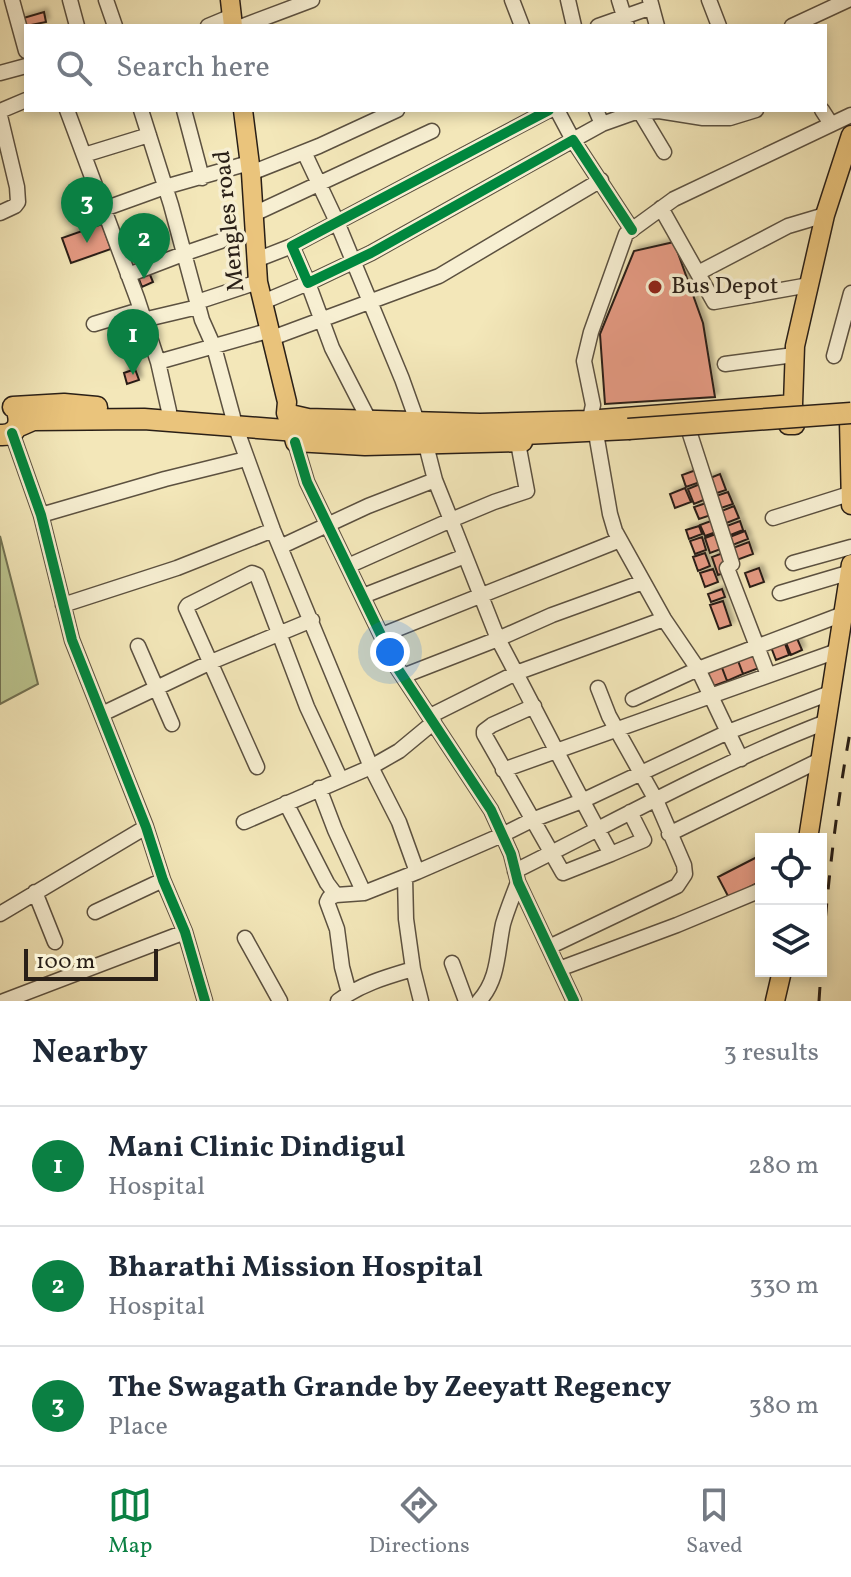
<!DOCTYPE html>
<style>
:root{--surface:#fff;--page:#f2f2f3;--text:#1f2937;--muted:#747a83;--line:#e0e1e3;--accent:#0b8043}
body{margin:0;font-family:Vollkorn,serif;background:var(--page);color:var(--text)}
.controls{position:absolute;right:24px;bottom:24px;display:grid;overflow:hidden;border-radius:0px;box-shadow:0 4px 12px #0003}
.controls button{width:72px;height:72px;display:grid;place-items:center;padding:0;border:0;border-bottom:2px solid var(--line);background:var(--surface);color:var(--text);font:40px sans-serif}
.scale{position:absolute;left:24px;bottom:20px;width:134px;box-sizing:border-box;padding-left:8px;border:4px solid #291f17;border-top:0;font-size:22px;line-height:28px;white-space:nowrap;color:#291f17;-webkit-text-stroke:6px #f7efd2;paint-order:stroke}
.you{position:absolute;left:390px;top:652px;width:28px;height:28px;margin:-20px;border:6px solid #fff;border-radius:50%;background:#1a73e8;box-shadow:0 0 0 12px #1a73e833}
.badge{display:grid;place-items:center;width:52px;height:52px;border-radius:50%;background:var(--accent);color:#fff;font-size:26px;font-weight:700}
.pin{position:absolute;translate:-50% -66px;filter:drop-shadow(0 2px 4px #0008)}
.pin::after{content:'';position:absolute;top:42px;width:28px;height:24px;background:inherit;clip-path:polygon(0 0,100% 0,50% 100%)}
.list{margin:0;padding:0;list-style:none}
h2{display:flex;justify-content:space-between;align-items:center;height:104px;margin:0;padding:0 32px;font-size:34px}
h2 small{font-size:26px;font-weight:400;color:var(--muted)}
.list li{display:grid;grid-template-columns:52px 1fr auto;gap:24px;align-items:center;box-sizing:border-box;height:120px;padding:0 32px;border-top:2px solid var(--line)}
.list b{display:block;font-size:30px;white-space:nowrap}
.list p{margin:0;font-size:26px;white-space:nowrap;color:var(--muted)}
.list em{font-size:26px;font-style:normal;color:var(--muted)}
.icon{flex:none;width:44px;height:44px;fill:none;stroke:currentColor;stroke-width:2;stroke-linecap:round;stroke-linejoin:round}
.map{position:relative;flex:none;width:851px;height:1001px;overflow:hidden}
.search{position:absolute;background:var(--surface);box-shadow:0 4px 12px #0003;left:24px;right:24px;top:24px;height:88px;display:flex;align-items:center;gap:20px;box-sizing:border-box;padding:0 28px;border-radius:0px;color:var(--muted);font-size:30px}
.sheet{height:464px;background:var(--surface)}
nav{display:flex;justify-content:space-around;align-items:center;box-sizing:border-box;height:112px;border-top:2px solid var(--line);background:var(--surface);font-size:22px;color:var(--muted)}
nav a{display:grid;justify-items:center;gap:4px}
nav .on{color:var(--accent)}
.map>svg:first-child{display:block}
.green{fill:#bbc58f;stroke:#727253;stroke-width:2}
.building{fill:#e59a83;stroke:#291f17;stroke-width:2;filter:url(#shadow)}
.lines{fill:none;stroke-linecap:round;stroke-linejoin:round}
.minor-casing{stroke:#5c5140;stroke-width:17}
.major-casing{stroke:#291f17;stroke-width:21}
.highway-casing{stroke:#291f17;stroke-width:23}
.minor{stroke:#f7efd2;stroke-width:14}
.major{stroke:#eac47c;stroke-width:18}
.highway{stroke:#eac47c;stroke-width:20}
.rail{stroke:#291f17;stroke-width:3;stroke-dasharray:14 14;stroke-linecap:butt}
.highway-bridge-casing{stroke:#291f17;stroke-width:23;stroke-linecap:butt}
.highway-bridge{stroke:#eac47c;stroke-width:20}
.cycleway-casing{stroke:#f7efd2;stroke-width:15}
.cycleway{stroke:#00873e;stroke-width:10}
.poi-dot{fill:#8f2418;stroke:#f7efd2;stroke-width:3}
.labels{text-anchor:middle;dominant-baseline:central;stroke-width:7;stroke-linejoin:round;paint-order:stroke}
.street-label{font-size:24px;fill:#291f17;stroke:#f7efd2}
.poi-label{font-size:24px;fill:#291f17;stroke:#f7efd2;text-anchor:start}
</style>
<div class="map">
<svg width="851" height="1001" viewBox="0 0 851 1001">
<defs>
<filter id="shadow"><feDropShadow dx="3.5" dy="-3.5" stdDeviation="2" flood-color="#0004"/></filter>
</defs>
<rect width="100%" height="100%" fill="#f3e7b9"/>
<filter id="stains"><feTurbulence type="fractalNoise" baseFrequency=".0025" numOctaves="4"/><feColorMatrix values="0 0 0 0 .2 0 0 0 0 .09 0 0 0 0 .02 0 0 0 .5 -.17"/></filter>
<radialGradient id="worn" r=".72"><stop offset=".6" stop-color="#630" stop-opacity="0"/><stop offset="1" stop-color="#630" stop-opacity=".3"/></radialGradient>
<!-- green -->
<path class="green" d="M0,536L38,684L0,704Z"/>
<!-- building -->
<path class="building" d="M44,12L46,22L26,26L20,19Z
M102,224L111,249L71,263L62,238Z
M674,242L703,323L715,397L605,404L600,334L634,251Z
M148,270L153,282L142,287L137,274Z
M135,369L139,380L127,384L124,373Z
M696,470L700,482L686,487L682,475Z
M720,474L726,490L711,495L705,480Z
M700,484L706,499L694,504L688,489Z
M685,488L691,502L675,508L670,494Z
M728,492L733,504L718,509L713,497Z
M706,503L711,515L699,519L694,507Z
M734,506L739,518L724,524L719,512Z
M711,521L716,532L705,536L700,525Z
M740,521L743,530L728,536L724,527Z
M699,526L702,534L689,539L686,530Z
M745,531L748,539L730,546L727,538Z
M716,534L721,549L710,553L705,538Z
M702,537L706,550L695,554L690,541Z
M749,542L753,554L734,561L730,549Z
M705,553L710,566L698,571L693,557Z
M723,553L730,571L718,575L712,557Z
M759,568L764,582L750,587L745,573Z
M713,569L718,582L705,587L700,573Z
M722,589L725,597L711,602L708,594Z
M723,601L731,625L719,629L710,605Z
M796,636L802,650L791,655L785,640Z
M784,641L789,655L776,660L771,647Z
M752,652L759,668L743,674L737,658Z
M737,658L743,674L727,681L721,665Z
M721,665L727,681L711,687L705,671Z
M761,855V881L729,898L718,877Z"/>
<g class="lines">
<defs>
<path id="minor" d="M12,0L26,51
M70,0L77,26
M106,0L115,26
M512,0L522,26
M568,0L574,26
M619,0L627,26
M650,0L657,26
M709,0L719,26
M208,26L232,16
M243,26L312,0
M598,26L652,7
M792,26L848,0
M0,73L26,66
M67,110L137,298L158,362L169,411
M141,110L171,205L202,320L214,347L233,417
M184,110L202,178
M549,110L292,246L308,283L371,253L573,140L632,230
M557,110L573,140L602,124L596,110
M822,110L831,124
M0,111L26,100
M640,112L664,152
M0,116L17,187L18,202L15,206L0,213
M602,124L633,113L659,111L703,118H730L756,110
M304,152L337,222L402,379L417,421
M84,155L149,135
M251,173L319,146L397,110
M661,208L714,302L809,285
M104,209L165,187L249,163
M254,214L432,131
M256,260L292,246
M698,273L788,226L825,215
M128,275L183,254L221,241
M197,302L258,282
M263,302L308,283L332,348L369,420
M143,320L198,307
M94,324L140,310
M272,338L439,276L601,180
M834,356L851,293
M158,362L271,330
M725,364L794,355
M587,420L591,414L593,405L584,361L591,332L626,234L674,199L851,115
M236,428L273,530L371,767L399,822L417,872
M689,431L732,564
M12,433L41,515L72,640L146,827L163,880L185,932L205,1001
M597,439L610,514L615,531L664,619L698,669L728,732L830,693
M295,442L307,482L396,666L491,810L511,854L518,882L574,1001
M518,443L527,491L494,502L451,520L498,639L552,615L643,582
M41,515L165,479L246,459
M773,518L849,494
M280,547L368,506L435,480
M793,563L851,547
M348,566L451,520L435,480L426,445
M727,568L768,675
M780,593L851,572
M363,596L465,556
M63,605L177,568L273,530
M382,635L620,540
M138,646L172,724
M403,676L498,639C536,710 572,783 611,854L563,873L484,734V731L492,725L534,706
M633,699L698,669L843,614
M102,714L211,662L312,620
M430,716L516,673L664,619
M257,767L186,608L188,605L252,573L257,575L307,707L341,780
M503,770L837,651
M319,788L335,830L364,893
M286,803L327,883L336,895L364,893L417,872L502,835L532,820L582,801L728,732L741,759
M244,822L371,767L399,751L434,722
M669,834L820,760
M611,854L644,840L630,812
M515,871C618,820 719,763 826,722
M405,877L406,919L413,969L421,1001
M35,892L55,942
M336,895L329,898L327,902L337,929L342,967L349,993
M95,912L163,880
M0,914L146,827
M245,938L280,1001
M549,947L677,886L685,874L684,865L656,800L609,716L598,688
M452,963L466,1001
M559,969L677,925L761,890
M4,1001L185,932
M338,1001C361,984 386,977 413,969
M479,1001C499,979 497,952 503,924C507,910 513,896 518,882"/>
<path id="major" d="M230,0L233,26
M243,110L251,173L258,282L287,402L286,413L288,419
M286,413L308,418L480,423L587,420L793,404
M849,421L851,505
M788,425H795L793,404L795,346L825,215L851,135
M292,430L295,442L365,446L523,442
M808,839L851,564
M775,1001L782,971"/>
<path id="highway" d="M13,407L64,404L97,407
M17,427L33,420L144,419L335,434L349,429L524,434L628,429
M0,435C12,436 21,428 18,415"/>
</defs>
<!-- minor casing -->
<use href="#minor" class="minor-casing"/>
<!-- major casing -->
<use href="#major" class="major-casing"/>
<!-- highway casing -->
<use href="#highway" class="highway-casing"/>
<!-- minor -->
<use href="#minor" class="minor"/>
<!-- major -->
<use href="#major" class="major"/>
<!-- highway -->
<use href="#highway" class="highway"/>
<!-- rail -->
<path class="rail" d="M819,1001C825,909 834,818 851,727"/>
<defs>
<path id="highway-bridge" d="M628,429L851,413"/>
</defs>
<!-- highway-bridge casing -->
<use href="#highway-bridge" class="highway-bridge-casing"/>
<!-- highway-bridge -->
<use href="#highway-bridge" class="highway-bridge"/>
<defs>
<path id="cycleway" d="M549,110L292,246L308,283L371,253L573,140L632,230
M12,433L41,515L72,640L146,827L163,880L185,932L205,1001
M295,442L307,482L396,666L491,810L511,854L518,882L574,1001"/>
</defs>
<!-- cycleway casing -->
<use href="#cycleway" class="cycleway-casing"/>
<!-- cycleway -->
<use href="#cycleway" class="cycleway"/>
</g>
<!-- markers -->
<circle class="poi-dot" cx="655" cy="287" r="8"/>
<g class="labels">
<!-- street labels -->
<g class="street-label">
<text transform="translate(230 221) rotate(-96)">Mengles road</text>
</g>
<!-- poi labels -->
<g class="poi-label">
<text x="671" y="287">Bus Depot</text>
</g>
</g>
<rect width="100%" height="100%" filter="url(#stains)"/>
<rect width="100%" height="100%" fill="url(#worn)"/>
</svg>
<div class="controls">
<button><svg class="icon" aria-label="locate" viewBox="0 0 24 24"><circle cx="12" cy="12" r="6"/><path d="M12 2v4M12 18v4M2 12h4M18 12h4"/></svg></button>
<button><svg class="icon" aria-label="layers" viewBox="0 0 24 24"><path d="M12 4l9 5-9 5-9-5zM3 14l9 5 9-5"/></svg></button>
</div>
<div class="scale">100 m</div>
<div class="you"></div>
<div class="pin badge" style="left:133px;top:375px">1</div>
<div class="pin badge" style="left:144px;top:279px">2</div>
<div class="pin badge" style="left:87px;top:243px">3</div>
<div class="search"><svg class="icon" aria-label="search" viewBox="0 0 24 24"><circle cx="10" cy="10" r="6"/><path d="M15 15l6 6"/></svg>Search here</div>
</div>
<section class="sheet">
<h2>Nearby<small>3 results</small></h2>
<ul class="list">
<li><span class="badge">1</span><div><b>Mani Clinic Dindigul</b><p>Hospital</p></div><em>280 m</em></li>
<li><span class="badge">2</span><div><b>Bharathi Mission Hospital</b><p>Hospital</p></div><em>330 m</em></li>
<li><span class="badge">3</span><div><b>The Swagath Grande by Zeeyatt Regency</b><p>Place</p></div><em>380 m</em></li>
</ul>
</section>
<nav>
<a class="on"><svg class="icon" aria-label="map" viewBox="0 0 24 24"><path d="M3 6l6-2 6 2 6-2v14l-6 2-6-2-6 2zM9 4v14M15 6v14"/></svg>Map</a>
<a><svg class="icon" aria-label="directions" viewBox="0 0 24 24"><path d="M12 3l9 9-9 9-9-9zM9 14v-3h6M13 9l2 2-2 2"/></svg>Directions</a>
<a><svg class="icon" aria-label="saved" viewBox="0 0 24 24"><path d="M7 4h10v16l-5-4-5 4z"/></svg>Saved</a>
</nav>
